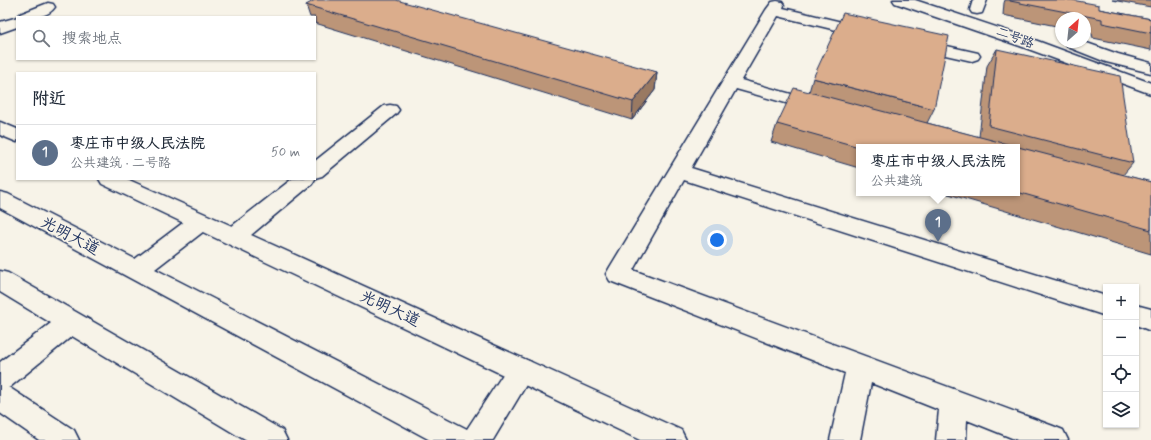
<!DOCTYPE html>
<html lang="zh">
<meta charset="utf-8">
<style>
:root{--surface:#fff;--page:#f2f2f3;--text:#1f2937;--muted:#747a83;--line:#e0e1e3;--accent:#1f6fb2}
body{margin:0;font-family:Mynerve,"LXGW WenKai TC",sans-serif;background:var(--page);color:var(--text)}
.controls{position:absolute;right:12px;bottom:12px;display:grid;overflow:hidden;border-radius:0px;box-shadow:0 1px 3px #0004}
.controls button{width:36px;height:36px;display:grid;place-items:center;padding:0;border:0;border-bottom:1px solid var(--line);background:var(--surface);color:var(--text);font:20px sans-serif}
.compass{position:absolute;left:1055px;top:12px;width:36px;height:36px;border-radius:50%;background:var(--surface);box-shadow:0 1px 3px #0004;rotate:27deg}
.you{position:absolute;left:717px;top:240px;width:14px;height:14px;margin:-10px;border:3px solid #fff;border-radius:50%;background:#1a73e8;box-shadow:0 0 0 6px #1a73e833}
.badge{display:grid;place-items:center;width:26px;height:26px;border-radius:50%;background:var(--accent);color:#fff;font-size:13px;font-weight:700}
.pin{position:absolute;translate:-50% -33px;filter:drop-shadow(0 1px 2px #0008)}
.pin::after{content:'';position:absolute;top:21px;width:14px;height:12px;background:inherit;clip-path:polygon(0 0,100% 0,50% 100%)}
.popup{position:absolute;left:856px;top:144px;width:164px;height:52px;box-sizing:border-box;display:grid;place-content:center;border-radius:0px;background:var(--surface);filter:drop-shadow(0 1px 3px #0005);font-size:13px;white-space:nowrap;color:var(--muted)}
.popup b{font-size:15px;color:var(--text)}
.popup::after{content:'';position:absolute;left:50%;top:100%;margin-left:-8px;border:8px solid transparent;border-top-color:var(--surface)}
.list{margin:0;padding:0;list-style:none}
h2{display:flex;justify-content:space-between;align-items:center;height:52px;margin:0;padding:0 16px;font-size:17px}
h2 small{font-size:13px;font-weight:400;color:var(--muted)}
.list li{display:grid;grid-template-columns:26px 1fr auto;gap:12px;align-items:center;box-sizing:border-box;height:56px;padding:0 16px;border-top:1px solid var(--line)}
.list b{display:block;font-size:15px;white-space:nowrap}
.list p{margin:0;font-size:13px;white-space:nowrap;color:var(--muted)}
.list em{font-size:13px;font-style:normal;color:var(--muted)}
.icon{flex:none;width:22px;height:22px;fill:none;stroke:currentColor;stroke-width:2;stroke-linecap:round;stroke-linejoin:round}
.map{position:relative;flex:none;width:1151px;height:440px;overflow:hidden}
.search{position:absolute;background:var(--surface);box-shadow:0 1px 3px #0004;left:16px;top:16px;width:300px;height:44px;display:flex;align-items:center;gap:10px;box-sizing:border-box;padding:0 14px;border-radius:0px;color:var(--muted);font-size:15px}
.panel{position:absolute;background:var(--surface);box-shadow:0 1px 3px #0004;left:16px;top:72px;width:300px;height:108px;border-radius:0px}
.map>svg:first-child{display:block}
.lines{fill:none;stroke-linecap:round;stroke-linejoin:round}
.minor-casing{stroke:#1b2f5e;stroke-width:3}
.major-casing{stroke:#1b2f5e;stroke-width:3}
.minor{fill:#f7f3e8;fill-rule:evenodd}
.major{fill:#f7f3e8;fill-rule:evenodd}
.wall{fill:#bc9578;stroke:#1b2f5e}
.shaded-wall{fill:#997962;stroke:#1b2f5e}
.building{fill:#dbad8c;stroke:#1b2f5e}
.labels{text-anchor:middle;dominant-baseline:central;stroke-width:3;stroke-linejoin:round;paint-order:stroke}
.far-street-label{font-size:13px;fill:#1b2f5e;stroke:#f7f3e8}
.street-label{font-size:16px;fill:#1b2f5e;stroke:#f7f3e8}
</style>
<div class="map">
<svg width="1151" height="440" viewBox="0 0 1151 440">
<rect width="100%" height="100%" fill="#f7f3e8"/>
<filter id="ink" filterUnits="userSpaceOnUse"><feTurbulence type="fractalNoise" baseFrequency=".025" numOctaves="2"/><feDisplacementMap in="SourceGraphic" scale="8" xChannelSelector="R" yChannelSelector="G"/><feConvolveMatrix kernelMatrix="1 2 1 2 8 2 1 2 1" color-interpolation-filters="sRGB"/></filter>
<g filter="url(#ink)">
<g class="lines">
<defs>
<path id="minor" d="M893,0H915L1032,39L1151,83V94L1020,46L895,3Z
M973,0H987L982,13L977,14L972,13L970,10Z
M777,1L782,2L784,5L783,8L871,29L873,32L871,35L865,37L778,16L741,80L824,103L827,107L824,111L818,112L736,89L691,168L1106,296V316L684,180L633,270L1053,426L1063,430L1068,440H1017L967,420L966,440H936L939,410L871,383L860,440H830L845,373L610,281L606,274L610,267L766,10L772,2Z
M48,3L53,4L55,7C47,19 29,17 17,17V27L0,33V22L18,17L20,14Z
M916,39L978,53L980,56L978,59L972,61L910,47L908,44L910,41Z
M1067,42H1084L1118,54L1151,63V73L1106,62L1068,47L1066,44Z
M390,105L396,106L399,110L396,114L322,176L315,178V161L384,106Z
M0,122L17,129V142L0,135Z
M315,178V179L312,184L251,235L681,430L686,440H640L102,184L99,179H127L232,226L292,179Z
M1136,305L1151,309V331L1136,325Z
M0,384L10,388L74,430L79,440H39L0,413Z"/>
<path id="major" d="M0,192L8,194L135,259L192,216L200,214L208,216L211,222L208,228L155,269L467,429L511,362L521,358L531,362L535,370L493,440H430L0,208Z
M0,271L8,273L282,430L287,440H245L72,336L10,387L0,390V362L51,323L0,292Z"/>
</defs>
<!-- minor casing -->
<use href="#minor" class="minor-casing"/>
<!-- major casing -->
<use href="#major" class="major-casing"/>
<!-- minor -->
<use href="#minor" class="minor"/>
<!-- major -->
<use href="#major" class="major"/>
</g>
<!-- wall -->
<path class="wall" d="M1005,0H1072L1099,9L1151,19V50L1093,38L1092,34L1085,32V18H1061V27L1003,15L1004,3Z
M1112,0H1151V7Z
M306,5L657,72L655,90L632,120L315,23V17H310Z
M997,49L1133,163L1123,175L1151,182V254L945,193H1017V147H859V168L771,142L777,124L809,92L813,78L934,109L927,123L979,137L987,66Z"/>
<!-- shaded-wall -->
<path class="shaded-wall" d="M657,72L655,90L632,120L633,102Z"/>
<!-- building -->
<path class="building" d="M315,0H396L657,72L633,102L306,5Z
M1010,0H1072L1099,5V9L1151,19V33L1102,23V19L1010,1Z
M843,13L949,36L934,109L813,78Z
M997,49L1120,76L1133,163L989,126Z
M794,88L1151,182V230L1017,192V147H859L777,124Z"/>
</g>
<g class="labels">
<!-- far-street labels -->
<g class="far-street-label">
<text transform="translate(1015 38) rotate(20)">二号路</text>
</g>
<!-- street labels -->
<g class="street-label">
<text transform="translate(70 236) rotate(28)">光明大道</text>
<text transform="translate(390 309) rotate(25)">光明大道</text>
</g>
</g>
</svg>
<div class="controls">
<button>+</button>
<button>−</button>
<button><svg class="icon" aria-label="locate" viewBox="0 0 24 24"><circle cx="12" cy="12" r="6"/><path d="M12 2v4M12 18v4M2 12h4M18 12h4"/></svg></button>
<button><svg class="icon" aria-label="layers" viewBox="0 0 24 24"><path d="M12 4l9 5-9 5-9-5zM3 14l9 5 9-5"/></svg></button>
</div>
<svg class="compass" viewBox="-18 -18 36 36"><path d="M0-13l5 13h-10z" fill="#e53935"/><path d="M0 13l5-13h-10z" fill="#747a83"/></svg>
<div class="you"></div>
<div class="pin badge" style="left:938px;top:242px;background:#5c6f8a">1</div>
<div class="popup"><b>枣庄市中级人民法院</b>公共建筑</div>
<div class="search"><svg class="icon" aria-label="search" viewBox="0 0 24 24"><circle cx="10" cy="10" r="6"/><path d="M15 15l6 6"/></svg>搜索地点</div>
<section class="panel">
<h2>附近<small></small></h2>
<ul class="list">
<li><span class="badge" style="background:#5c6f8a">1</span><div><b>枣庄市中级人民法院</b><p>公共建筑 · 二号路</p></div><em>50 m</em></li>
</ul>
</section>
</div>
